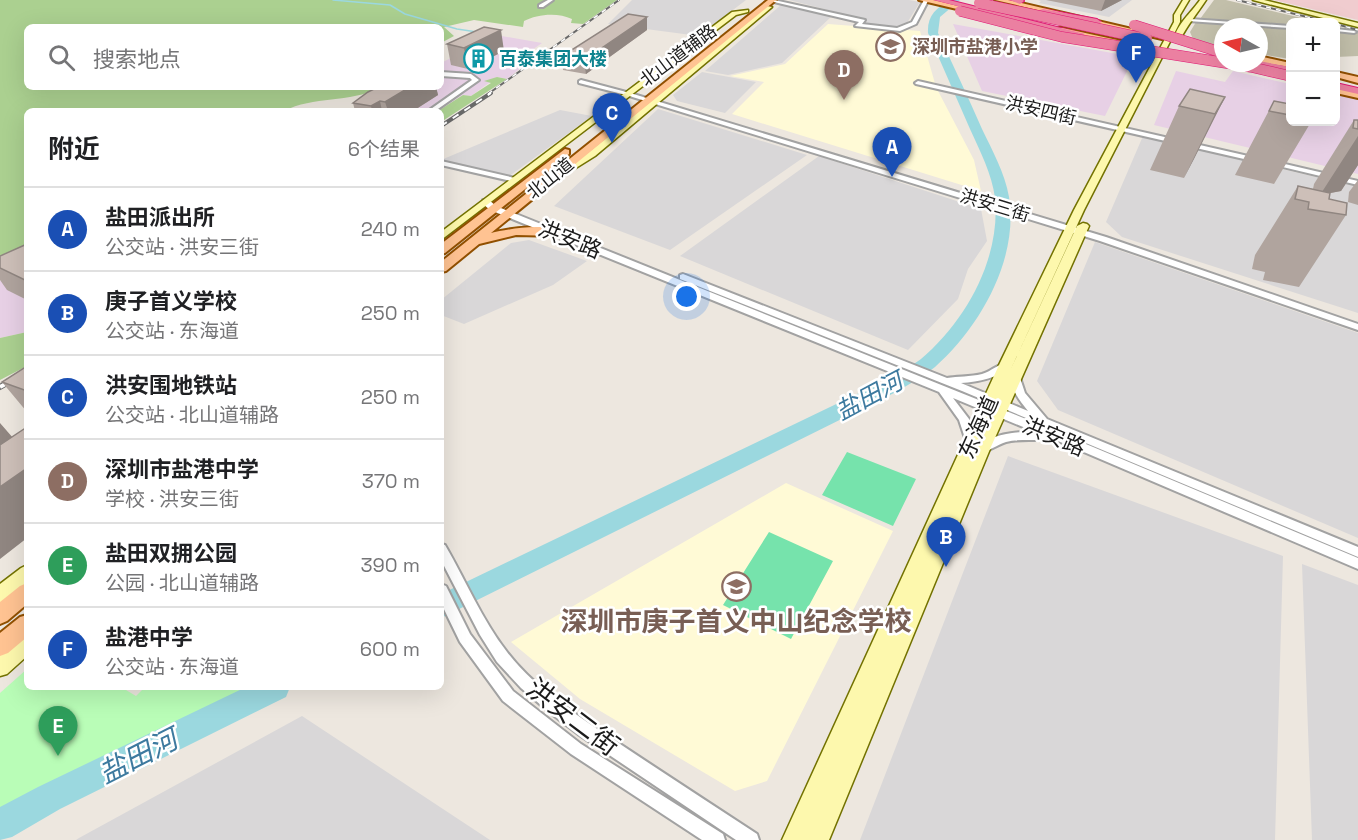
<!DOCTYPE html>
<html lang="zh">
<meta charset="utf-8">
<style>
:root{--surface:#fff;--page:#f2f2f2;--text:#202124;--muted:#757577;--line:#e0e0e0;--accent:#db2777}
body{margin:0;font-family:"Space Grotesk","Noto Sans SC",sans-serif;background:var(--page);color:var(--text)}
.controls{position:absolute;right:18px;top:18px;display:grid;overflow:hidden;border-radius:9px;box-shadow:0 6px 24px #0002}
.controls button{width:54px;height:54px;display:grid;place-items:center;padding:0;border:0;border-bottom:2px solid var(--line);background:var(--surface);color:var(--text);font:30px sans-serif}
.compass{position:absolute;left:1214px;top:18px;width:54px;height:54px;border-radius:50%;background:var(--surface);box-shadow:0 6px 24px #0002;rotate:278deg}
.you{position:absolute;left:687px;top:297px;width:21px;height:21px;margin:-15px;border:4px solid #fff;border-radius:50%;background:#1a73e8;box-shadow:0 0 0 9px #1a73e833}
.badge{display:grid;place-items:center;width:39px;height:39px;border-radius:50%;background:var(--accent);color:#fff;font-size:20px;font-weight:700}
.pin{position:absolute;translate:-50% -50px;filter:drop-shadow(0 2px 3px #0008)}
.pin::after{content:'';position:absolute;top:32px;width:21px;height:18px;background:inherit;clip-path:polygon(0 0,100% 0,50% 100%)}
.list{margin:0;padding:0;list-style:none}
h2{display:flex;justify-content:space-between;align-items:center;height:78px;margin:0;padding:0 24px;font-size:26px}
h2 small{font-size:20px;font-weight:400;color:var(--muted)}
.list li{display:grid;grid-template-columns:39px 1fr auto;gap:18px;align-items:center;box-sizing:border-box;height:84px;padding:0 24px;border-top:2px solid var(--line)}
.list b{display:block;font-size:22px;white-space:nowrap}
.list p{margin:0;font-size:20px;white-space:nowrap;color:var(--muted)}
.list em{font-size:20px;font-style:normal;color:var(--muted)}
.icon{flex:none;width:33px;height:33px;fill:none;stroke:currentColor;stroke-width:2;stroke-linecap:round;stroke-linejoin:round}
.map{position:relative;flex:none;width:1358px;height:840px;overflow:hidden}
.search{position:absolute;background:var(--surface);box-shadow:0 6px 24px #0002;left:24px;top:24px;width:420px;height:66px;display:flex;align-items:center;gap:15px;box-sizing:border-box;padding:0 21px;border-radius:9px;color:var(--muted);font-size:22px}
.panel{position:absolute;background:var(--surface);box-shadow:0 6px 24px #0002;left:24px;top:108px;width:420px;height:582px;border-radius:9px}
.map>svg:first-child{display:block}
.residential{fill:#d9d7d8}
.commercial{fill:#f0cccf}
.industrial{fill:#e7d0e5}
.education{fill:#fffad6}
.construction{fill:#c2bfaa}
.forest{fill:#abd090}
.park{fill:#b9fdb7}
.pitch{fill:#76e3ac}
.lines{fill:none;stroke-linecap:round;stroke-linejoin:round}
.stream{stroke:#9bd8df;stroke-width:1.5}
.river{fill:#9bd8df;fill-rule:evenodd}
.street-casing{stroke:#a2a2a2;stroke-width:4}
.secondary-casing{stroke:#737200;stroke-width:3}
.primary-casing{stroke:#915000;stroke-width:4}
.highway-casing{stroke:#df1874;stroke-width:2}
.street{fill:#fff;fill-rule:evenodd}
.secondary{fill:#fdf8ad;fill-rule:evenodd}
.primary{fill:#ffc392;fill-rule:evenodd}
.highway{fill:#eb80a1;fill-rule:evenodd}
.rail-far2-casing{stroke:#696969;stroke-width:2}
.rail-far1-casing{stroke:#696969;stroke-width:4}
.rail-casing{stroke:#696969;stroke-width:6}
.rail-far2{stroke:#fff;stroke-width:1.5;stroke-dasharray:5;stroke-linecap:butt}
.rail-far1{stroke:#fff;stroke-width:2;stroke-dasharray:7;stroke-linecap:butt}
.rail{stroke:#fff;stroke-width:4;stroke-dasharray:12;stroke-linecap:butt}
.highway-bridge-casing{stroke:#df1874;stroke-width:11;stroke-linecap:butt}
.highway-bridge{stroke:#eb80a1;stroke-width:10}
.wall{fill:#b0a49e}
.shaded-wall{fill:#908681}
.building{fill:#cdbfb8;stroke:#908681;stroke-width:1.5}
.labels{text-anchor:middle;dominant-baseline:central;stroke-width:5;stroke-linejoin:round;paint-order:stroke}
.far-education-label{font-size:18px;font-weight:bold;fill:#785e54;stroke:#fff;text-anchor:start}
.far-street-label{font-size:18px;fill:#1b1b1b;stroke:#fff}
.far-culture-label{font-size:18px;font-weight:bold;fill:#0d838f;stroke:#fff;text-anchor:start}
.street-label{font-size:22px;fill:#1b1b1b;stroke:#fff}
.water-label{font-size:24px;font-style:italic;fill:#3d7a9f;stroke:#fff}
.near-education-label{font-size:27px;font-weight:bold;fill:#785e54;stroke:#fff}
.near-street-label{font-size:27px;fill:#1b1b1b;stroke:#fff}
.near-water-label{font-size:28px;font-style:italic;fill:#3d7a9f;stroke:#fff}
</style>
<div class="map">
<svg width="1358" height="840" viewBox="0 0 1358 840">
<rect width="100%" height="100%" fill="#ede7df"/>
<!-- residential -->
<path class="residential" d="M632,0H746L699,36L608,24Z
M789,0H909L920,2L907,23L894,28L864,25L867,20Z
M1038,0H1132L1109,17L1039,3L1041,1Z
M782,4L832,16L782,63L728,75L705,71Z
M702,72L756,82L725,113L677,101L673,95Z
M658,109L807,155L670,250L554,206Z
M560,110L592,116L508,177L441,162V160Z
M1143,136L1358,187V313L1122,237L1106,222Z
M819,156L981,209L987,241L968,269L958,299L908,350L680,256Z
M529,240L587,261L553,285L464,324L441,315V300L511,243Z
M1095,242L1358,333V538L1058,410L1037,381Z
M1008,456L1283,556L1275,840H860Z
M1302,564L1358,585V840H1312Z
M302,716L490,840H76L79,838Z"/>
<!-- commercial -->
<path class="commercial" d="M1274,0H1358V20Z"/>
<!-- industrial -->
<path class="industrial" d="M953,24L1134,57L1105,116L982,91Z
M496,35L542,43L522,57L527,63L507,79L497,77L471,96L463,95L438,111H349L396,87H441V63Z
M1176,71L1225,82L1233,71L1290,84V122H1336V94L1358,99V174L1154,125Z
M27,267V332L0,338V281Z"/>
<!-- education -->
<path class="education" d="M828,24L920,31L936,87L974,160L981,191L732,114L764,82L730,76L785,64Z
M786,483L893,531L767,781L735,791L580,699L511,642Z"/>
<!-- construction -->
<path class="construction" d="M1214,0H1226L1318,22H1290V26L1200,19Z
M1196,22L1290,29V59L1259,54V27H1223V47L1193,39L1190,32Z
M1336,32L1358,33V56L1336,57Z"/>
<!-- forest -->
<path class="forest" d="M0,0H617L583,24L571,23L572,19C558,12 537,14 524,21L523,27L474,20L444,27L454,36L441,43V27H27V87L379,88C350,103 313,96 284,111H27V258L0,270Z
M497,77L507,79L441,122V111H438L463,95L471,96L491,83L484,81Z
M27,332V366L0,380V338Z"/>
<!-- park -->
<path class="park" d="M27,669V687H121L136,696L145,687H250L0,816V693Z"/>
<!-- pitch -->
<path class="pitch" d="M847,452L916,479L893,526L822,495Z
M769,532L833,561L791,639L723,605Z"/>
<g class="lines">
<!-- stream -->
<path class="stream" d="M333,0L390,5L405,14L457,29L477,32"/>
<!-- river -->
<path class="river" d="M950,0H960L940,17L938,33C953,65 968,97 982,129C992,150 1005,173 1009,197C1019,259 980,327 935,367C923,377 909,384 896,392L441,618V594L882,382C895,375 909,368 921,359C966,321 1001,258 995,198C992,174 980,151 970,129C956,97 942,65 928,33C927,16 936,8 950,0Z
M246,687H290L286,697L60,809L12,837L0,840V807L38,787Z"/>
<defs>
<path id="street" d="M548,0H553L543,7H539V5Z
M774,0L865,20L862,24L897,28L912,22L924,0L928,1L916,24L900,31L855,26L859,22L774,2Z
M1190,19L1290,26V28L1188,21Z
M1336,29L1354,31L1356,32L1354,33L1336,31Z
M441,72L471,74L479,80L435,111H428L472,80L470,78L441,76Z
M581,80L630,93L1106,237L1358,324V330L1100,241L626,95L579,83V81Z
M918,81L1257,158L1260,160L1257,162L916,84L915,83Z
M441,161L515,178L519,180L515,182L441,165Z
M1272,161L1358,181V185L1270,164L1269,163Z
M483,200H489L496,206L1031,421L1358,558V569L1051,438C1037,442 1021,438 1006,442C996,445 988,453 978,452L977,449C989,434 1016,431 1035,432L953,398L969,419L976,441L975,444H967L959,420L939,392L490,210L483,204Z
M683,274L947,378C958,376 970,377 982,374C992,371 1000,362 1009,363L1011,365C999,378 979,382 961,383L1028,411C1019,400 1008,386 1012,372H1018L1025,393L1047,419L1358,547V557L962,391L680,279V275Z
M441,544L445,545C466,581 482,620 507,652C537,691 580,717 620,744C665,774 711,804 757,834L759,840H736L578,734L549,712L521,688L497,662L480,635L441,560Z
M441,584L446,586L470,634L513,691L581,744L723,834L725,840H702L571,754L503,701L460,642L441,603Z"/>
<path id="secondary" d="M1183,0H1189L1180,15V22L1084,210L1010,371L1077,226L1083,223L1087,224L1089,226L990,449L829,840H782L999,365L1074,210L1174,22V15Z
M1200,0H1206C1197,14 1187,25 1180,40H1174C1176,25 1191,13 1200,0Z
M1253,0H1264L1358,23V27Z
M767,6L772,7L595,156L555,181H547V177L589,152Z
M748,10V12L736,15L441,240V232L732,12Z
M27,565V584L7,601L0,603V584L21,568Z
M27,635V656L7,674L0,676V654L20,638Z"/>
<path id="primary" d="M768,0H776L491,233C508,229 548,222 561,233L559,236L516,235L479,244L446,271L441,272V262Z
M919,0H933L982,12L978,14Z
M995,0H1008L1166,37L1162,39Z
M1062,28L1122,41L1126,43L1122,45L1059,32V28Z
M1259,56L1290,63V67L1259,62Z
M1336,72L1358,77V83L1336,77Z
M1336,87L1358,92V98L1336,93Z
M565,149L569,150V154L445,253L441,254V244Z
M27,583V604L7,621L0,624V602L20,586Z
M27,615V637L8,653L0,656V633L20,617Z"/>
<path id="highway" d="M934,0H949L1085,34L1080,37Z
M1010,0H1023L1024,1L1020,4Z
M1043,9L1097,19L1101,22L1097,25L1040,14V10Z
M1259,61L1290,67V73L1251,63H1259Z
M1336,83L1358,88V94L1336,89Z"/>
</defs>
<!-- street casing -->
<use href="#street" class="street-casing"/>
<!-- secondary casing -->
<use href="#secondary" class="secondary-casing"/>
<!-- primary casing -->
<use href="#primary" class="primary-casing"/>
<!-- highway casing -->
<use href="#highway" class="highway-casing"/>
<!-- street -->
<use href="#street" class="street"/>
<!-- secondary -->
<use href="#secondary" class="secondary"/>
<!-- primary -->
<use href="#primary" class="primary"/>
<!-- highway -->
<use href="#highway" class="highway"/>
<defs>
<path id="rail-far2" d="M1237,0L1328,22
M1336,24L1358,30
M488,94L619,0"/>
<path id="rail-far1" d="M441,126L491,93"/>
<path id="rail" d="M0,387L27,372"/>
</defs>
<!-- rail-far2 casing -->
<use href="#rail-far2" class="rail-far2-casing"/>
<!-- rail-far1 casing -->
<use href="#rail-far1" class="rail-far1-casing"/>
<!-- rail casing -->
<use href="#rail" class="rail-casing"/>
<!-- rail-far2 -->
<use href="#rail-far2" class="rail-far2"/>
<!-- rail-far1 -->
<use href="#rail-far1" class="rail-far1"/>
<!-- rail -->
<use href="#rail" class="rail"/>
<defs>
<path id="highway-bridge" d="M979,3L1147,39
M960,11L1062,37L1251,67L1290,76
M1134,25L1223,53"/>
</defs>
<!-- highway-bridge casing -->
<use href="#highway-bridge" class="highway-bridge-casing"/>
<!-- highway-bridge -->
<use href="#highway-bridge" class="highway-bridge"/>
</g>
<!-- wall -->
<path class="wall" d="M1046,0H1122L1101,11Z
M647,30L586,74L563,70L562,56Z
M447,44L504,51L468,69L451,65Z
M378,87H436L438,95L413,111H355L353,103Z
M1225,97L1184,178L1150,170L1179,106Z
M1274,101L1290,104V122H1311L1274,184L1235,175Z
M1354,120H1358V165L1341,191L1330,193L1329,199L1346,215L1299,287L1263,280L1265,272L1252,269L1255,255L1298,186L1313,189L1314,184Z
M1358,180V205L1348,202L1349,192Z
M27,244V300L7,290L0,280V256Z
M27,366V412L2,382Z"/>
<!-- shaded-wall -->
<path class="shaded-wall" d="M1105,0H1122L1101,11Z
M647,17V30L586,74L584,60Z
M501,30L504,51L468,69L464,48Z
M410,87H436L438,95L413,111H388L385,102Z
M1225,97L1194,159L1184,178L1215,114Z
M380,101L382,111H372L371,106Z
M1358,136V165L1341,191L1320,195Z
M0,423L27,454L0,483Z
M27,468V538L0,559V487Z"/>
<!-- building -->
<path class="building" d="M628,14L647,17L584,60L562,56Z
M484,27L501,30L464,48L447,44Z
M378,87H410L385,102L380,101L371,106L353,103L368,92Z
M1190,89L1225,97L1215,114L1179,106Z
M1274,101L1290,104V115L1269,111Z
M1354,120H1358V129L1353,128Z
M1298,186L1330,193L1329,199L1347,203L1346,215L1308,209L1309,202L1295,199Z
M27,244V281L0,268V256Z
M27,366V391L2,382Z
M24,429L27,430V468L0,487V445Z"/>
<!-- icons -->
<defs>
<symbol id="school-ring" viewBox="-11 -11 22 22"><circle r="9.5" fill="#fff" stroke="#8d6e63" stroke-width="1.5"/><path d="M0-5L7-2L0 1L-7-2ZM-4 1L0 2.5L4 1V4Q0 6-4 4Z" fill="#8d6e63"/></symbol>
<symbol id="building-ring" viewBox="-11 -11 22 22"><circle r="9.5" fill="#fff" stroke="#0f9aa8" stroke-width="1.5"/><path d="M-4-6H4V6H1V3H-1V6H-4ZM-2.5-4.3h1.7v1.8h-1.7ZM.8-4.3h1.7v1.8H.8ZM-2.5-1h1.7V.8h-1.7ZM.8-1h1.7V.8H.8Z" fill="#0f9aa8"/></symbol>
</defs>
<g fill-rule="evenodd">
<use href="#school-ring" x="874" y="30" width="33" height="33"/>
<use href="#building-ring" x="462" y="42" width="33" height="33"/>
<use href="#school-ring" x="720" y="570" width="33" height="33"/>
</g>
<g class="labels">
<!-- far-education labels -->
<g class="far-education-label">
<text x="912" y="46">深圳市盐港小学</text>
</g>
<!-- far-street labels -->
<g class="far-street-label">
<text transform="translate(678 55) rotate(-37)">北山道辅路</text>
<text transform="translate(1041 110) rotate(13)">洪安四街</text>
<text transform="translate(550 178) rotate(-39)">北山道</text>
<text transform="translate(995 205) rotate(17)">洪安三街</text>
</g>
<!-- far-culture labels -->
<g class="far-culture-label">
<text x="499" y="58">百泰集团大楼</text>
</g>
<!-- street labels -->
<g class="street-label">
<text transform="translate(570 239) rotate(22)">洪安路</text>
<text transform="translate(978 427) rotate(-66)">东海道</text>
<text transform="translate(1054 436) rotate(23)">洪安路</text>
</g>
<!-- water labels -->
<g class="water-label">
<text transform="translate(869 396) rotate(-28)">盐田河</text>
</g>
<!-- near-education labels -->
<g class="near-education-label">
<text x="736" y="621">深圳市庚子首义中山纪念学校</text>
</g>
<!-- near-street labels -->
<g class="near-street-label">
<text transform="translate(573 717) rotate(37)">洪安二街</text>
</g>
<!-- near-water labels -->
<g class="near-water-label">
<text transform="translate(138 756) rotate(-27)">盐田河</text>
</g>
</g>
</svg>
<div class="controls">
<button>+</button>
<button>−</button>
</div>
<svg class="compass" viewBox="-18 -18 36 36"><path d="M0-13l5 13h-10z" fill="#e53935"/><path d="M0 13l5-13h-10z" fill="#757577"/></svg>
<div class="you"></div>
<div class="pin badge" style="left:892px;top:177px;background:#1a4fb4">A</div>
<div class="pin badge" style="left:946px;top:567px;background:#1a4fb4">B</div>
<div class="pin badge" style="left:612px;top:143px;background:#1a4fb4">C</div>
<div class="pin badge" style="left:844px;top:100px;background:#8d6e63">D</div>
<div class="pin badge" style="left:58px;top:756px;background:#2e9e5b">E</div>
<div class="pin badge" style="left:1136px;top:83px;background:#1a4fb4">F</div>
<div class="search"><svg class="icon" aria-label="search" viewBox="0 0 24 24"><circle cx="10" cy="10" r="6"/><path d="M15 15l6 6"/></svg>搜索地点</div>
<section class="panel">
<h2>附近<small>6个结果</small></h2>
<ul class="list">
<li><span class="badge" style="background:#1a4fb4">A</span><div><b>盐田派出所</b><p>公交站 · 洪安三街</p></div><em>240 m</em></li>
<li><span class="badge" style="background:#1a4fb4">B</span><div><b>庚子首义学校</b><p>公交站 · 东海道</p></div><em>250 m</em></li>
<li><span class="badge" style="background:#1a4fb4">C</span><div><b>洪安围地铁站</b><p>公交站 · 北山道辅路</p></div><em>250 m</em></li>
<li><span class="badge" style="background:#8d6e63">D</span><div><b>深圳市盐港中学</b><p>学校 · 洪安三街</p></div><em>370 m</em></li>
<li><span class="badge" style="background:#2e9e5b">E</span><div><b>盐田双拥公园</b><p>公园 · 北山道辅路</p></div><em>390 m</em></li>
<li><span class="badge" style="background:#1a4fb4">F</span><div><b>盐港中学</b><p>公交站 · 东海道</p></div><em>600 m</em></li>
</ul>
</section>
</div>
